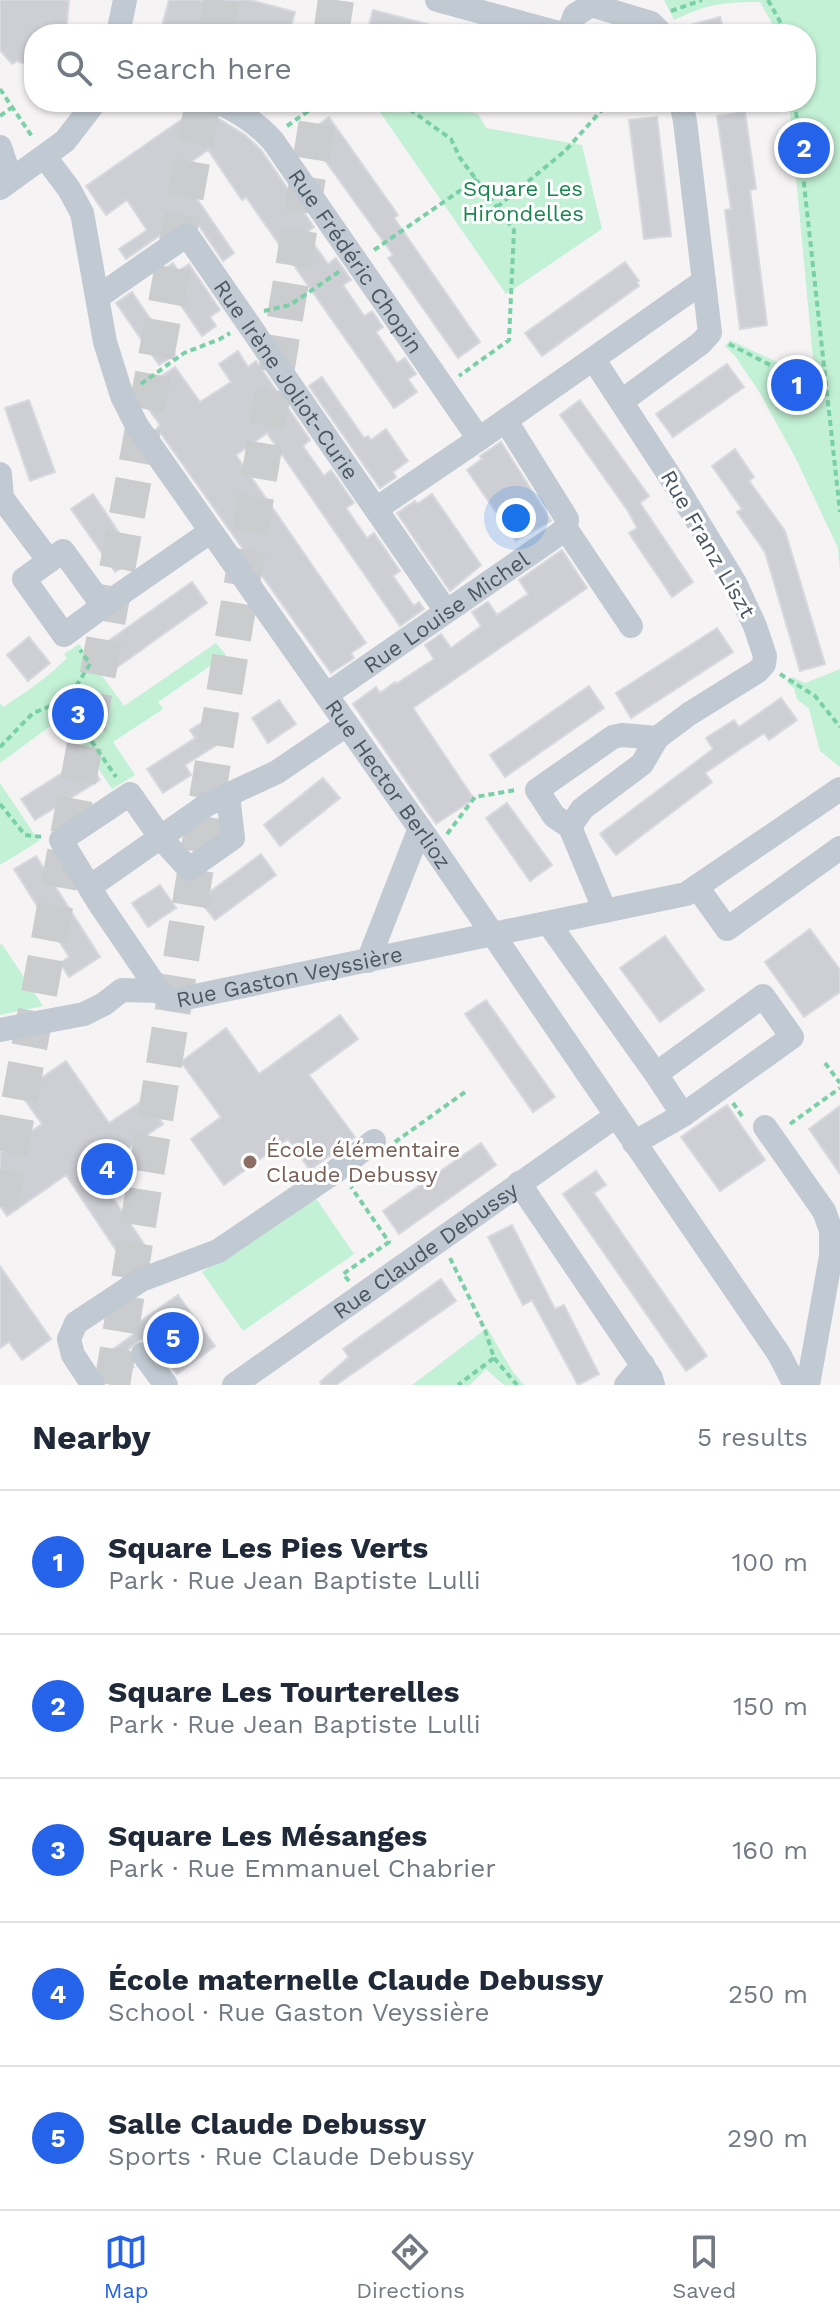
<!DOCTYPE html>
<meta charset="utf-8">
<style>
:root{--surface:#fff;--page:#f2f2f3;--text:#1f2937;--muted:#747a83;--line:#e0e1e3;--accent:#2563eb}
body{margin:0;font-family:"Work Sans",sans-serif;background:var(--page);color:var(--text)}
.you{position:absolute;left:516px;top:518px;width:28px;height:28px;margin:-20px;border:6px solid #fff;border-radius:50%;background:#1a73e8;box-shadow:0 0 0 12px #1a73e833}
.badge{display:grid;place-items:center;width:52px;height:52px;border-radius:50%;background:var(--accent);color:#fff;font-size:26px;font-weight:700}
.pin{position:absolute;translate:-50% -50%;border:4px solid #fff;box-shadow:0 2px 8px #0006}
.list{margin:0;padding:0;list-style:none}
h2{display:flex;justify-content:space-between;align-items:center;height:104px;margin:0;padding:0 32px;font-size:34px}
h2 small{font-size:26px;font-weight:400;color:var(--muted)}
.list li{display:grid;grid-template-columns:52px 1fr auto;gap:24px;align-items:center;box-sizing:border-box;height:144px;padding:0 32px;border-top:2px solid var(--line)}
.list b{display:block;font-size:30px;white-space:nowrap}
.list p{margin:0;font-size:26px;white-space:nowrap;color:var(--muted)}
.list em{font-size:26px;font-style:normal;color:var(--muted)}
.icon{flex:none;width:44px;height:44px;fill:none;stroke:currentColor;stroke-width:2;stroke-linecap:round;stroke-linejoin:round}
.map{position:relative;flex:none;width:840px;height:1385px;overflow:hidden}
.search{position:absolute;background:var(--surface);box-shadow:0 2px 6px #0004;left:24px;right:24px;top:24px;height:88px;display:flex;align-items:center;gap:20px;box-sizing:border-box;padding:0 28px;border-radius:32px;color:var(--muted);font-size:30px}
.sheet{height:824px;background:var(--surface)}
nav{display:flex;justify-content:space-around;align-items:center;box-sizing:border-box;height:112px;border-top:2px solid var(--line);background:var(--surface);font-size:22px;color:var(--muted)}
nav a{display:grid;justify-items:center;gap:4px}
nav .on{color:var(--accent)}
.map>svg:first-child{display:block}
.green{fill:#c3f1d5}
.building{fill:#cdcfd5;stroke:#d7d9de;stroke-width:2}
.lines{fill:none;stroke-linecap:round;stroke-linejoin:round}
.highway-tunnel{stroke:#caccce;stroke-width:36;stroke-dasharray:36 18;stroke-linecap:butt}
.path{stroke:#7ad0a6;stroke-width:4;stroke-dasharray:6 4;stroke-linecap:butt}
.minor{stroke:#c1cad2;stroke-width:24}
.education-dot{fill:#8d6e63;stroke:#fff;stroke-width:3}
.labels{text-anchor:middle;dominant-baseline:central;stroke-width:6;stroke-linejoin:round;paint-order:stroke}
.park-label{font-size:22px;fill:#17864f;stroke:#fff}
.street-label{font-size:22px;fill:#4a5661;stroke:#fff}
.education-label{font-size:22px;fill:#785e54;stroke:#fff;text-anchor:start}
</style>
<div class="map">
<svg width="840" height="1385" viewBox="0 0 840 1385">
<rect width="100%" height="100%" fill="#f5f3f3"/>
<!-- green -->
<path class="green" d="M664,0H840V572L838,548L796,459L760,393L735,356L725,346L730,340L815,380L789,102H806V34H778L760,2C723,2 707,4 674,20Z
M378,102H432L478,114L486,128L582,145L602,229L506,294L375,105Z
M216,643L226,655L158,702L163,709L113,742L135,775L112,789L72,729L60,719L0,763V703L3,707C26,692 47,678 67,658L64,654L79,644L124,706Z
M840,669V767L820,751L809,709L797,699L794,688L787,683L792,677L805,683Z
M0,783L39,841L0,865Z
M2,944L43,1006L0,1015V945Z
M313,1194L354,1254L243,1331L202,1272Z
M487,1328L513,1372L524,1385H504L486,1369L470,1385H412Z"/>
<!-- building -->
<path class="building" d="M0,0H69L66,34H34V67L17,61L12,64L0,50Z
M169,0H250L295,12L289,34H175L161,30Z
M373,10L442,28V34H367Z
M720,17L725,34H677L676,29Z
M745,112L756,189L750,190L767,325L740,329L725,210L731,209L717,116Z
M188,115L198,128L214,117L219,119L245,135L261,150L314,227L306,233L328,264L336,258L351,280L343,285L364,316L372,311L383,327L376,332L397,363L405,358L416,374L408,379L417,392L394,408L246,197L242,200L208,150L178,171L234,253L223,261L199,226L187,220L178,223L126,259L119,249L147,230L127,200L106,215L86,186Z
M329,117L398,215L394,218L480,342L458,358L388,258L393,255L306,134Z
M657,117L671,236L644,239L629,120Z
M625,262L639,281L637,282L639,286L542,356L525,333Z
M173,263L178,271L189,264L220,310L210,317L216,326L202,336L159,273Z
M132,292L175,355L159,365L116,303Z
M238,351L248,367L256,361L310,440L303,446L324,476L331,470L354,503L346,508L367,538L374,533L400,571L393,576L414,606L419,602L424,609L400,626L267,433L236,455L366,643L351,653L354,658L331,673L157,428L160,425L137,393L175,367L200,402L231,382L219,364Z
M727,364L744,387L673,437L656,414Z
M322,377L364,438L368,436L371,440L386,429L408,461L393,472L396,477L380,488L309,386Z
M29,400L55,472L30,481L5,408Z
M580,400L649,496L640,503L693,582L672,597L629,533L637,528L628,511L560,415Z
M501,442L551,521L516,541L467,470L482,459L480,456Z
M735,449L754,477L749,481L785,531L825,664L800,671L765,552L737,512L742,509L712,466Z
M93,494L136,558L115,572L71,509Z
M432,494L481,565L450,591L397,513L415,501L417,504Z
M562,550L587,588L413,708L474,799L436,824L353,704L376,687L380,693L395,682L396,684L434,659L425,645L441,634L451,648L481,626L472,612L486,603L488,602L497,615L528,594L519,580Z
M192,582L207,603L109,673L94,651Z
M717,628L733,652L631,718L616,693Z
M29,637L50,663L28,681L7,655Z
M589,686L604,708L505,777L490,755Z
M781,698L797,720L769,740L764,733L705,773L712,782L616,855L600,834L713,749L706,738L734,720L739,727Z
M279,700L296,724L268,743L252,718Z
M219,712L234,734L185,765L191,775L163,793L147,769L195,738L190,730Z
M86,758L100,780L35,820L21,799Z
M323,778L340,798L280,846L264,825Z
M507,803L552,865L530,881L486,818Z
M261,854L276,875L215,920L199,900Z
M36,856L100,957L69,977L60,963L69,957L14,869Z
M160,885L176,908L148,927L132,903Z
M810,929L840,970V992L804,1017L765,962Z
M665,936L704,990L660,1022L620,968Z
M486,1000L555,1097L533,1112L465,1014Z
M340,1015L358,1039L309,1075L355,1137L310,1170L288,1139L224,1185L191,1139L221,1117L181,1062L226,1028L259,1074Z
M66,1061L109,1123L145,1099L163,1124L95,1171L146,1247L124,1262L66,1175L7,1216L0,1206V1153L42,1124L20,1093Z
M727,1105L765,1160L720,1191L681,1137Z
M840,1106V1174L809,1129Z
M481,1143L496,1165L399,1234L383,1211Z
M596,1171L606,1185L594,1193L707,1356L686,1371L563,1194Z
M512,1225L555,1309L564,1305L599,1374L578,1385L532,1300L523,1305L488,1237Z
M0,1266L51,1339L22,1360L9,1342L0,1348Z
M441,1279L456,1301L336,1385H322L320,1382L349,1357L343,1349Z
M178,1295L215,1346L177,1374L154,1344L148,1340L141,1339L129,1349L128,1356L134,1367L117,1379L101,1358L134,1334L130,1329Z"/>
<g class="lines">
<!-- highway-tunnel -->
<path class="highway-tunnel" d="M215,34L222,0
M331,34L336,0
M0,1206L203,102
M112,1385L320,102"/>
<!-- path -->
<path class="path" d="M768,0L787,34
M671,11L702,0
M0,89L33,138
M391,102L412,111L451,139L460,158L514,230L509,340L459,376
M795,102L840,512
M0,116L11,108
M287,126L321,102
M497,207L565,151L609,102
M374,250L477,179
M264,311L290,305L340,271
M729,344L827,394
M141,384L184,353L220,339L230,333
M780,674L815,696L840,727
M70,696L92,742L116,777
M0,747L33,713L61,702L70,696L90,664L80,650
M0,804L25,835L43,837
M447,834L475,797L516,790
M825,1063L840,1083
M733,1103L744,1119
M790,1124L840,1088
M395,1142L465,1092
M450,1258L485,1330L494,1358L458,1385
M349,1281L343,1274L389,1242L351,1187
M494,1358L517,1385"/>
<!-- minor -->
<g class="minor">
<path d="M437,0L563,34"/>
<path d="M118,34L125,0"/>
<path d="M568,34L575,15L591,5L651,23L662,34"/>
<path id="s1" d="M218,102C240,112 257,123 273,141L479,439L704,281"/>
<path d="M0,147L7,168"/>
<path id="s2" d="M45,157L69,189L82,213L105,342L122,396L137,426L438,854L779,1354L795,1385"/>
<path d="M0,188L65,141L95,102"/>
<path id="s3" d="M98,297L187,235L446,611"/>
<path d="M622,401L701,343L710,333L685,121L681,102"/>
<path d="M506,421L567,519L566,529"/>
<path d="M0,474L2,498L49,561L63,551L103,606L210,532"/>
<path d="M376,509L479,439"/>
<path d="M49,561L24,579L64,635L103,606"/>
<path id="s4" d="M326,695L566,529L631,626"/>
<path id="s5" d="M228,796L233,838L189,869L160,837L130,794L61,840L99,903L159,991L168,998L176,1000L686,894L840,789"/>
<path d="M570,827L582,809L642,764L657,738L689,714L758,671L764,664L765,656L755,626L735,583L673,481L594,360"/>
<path d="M91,886L208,804L277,772L346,725"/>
<path d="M697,887L727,929L840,848"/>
<path d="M605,911L570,827L554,816L537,790L613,737L622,735L657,738"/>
<path d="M549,924L656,1074L763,996L792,1037L683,1115L656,1074"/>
<path d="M368,961L420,828"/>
<path d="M0,1030L84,1014L104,1004L122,990L159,991"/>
<path d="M765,1127L824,1211L831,1230V1256L808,1385"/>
<path d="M634,1143L683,1115"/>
<path d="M519,1183L651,1378L653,1385"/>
<path d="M143,1354L166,1385"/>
<path d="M93,1385L73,1355L69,1339L76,1323L141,1280L218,1251L336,1171L374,1141"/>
<path id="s6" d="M234,1385L616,1116"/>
<path d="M626,1385L643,1365"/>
</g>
</g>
<!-- markers -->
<circle class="education-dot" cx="250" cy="1162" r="8"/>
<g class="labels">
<!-- park labels -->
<g class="park-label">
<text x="523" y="188">Square Les<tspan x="523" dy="25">Hirondelles</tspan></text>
</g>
<!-- street labels -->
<g class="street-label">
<text stroke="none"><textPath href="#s1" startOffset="214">Rue Frédéric Chopin</textPath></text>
<text stroke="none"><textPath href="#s3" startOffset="284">Rue Irène Joliot-Curie</textPath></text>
<text transform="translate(708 544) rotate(60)">Rue Franz Liszt</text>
<text stroke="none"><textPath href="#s4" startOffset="146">Rue Louise Michel</textPath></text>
<text stroke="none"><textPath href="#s2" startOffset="726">Rue Hector Berlioz</textPath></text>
<text stroke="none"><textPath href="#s5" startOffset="590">Rue Gaston Veyssière</textPath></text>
<text stroke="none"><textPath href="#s6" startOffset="234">Rue Claude Debussy</textPath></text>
</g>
<!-- education labels -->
<g class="education-label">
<text x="266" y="1149">École élémentaire<tspan x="266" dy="25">Claude Debussy</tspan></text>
</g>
</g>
</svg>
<div class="you"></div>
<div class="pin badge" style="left:797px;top:385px">1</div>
<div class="pin badge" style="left:804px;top:148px">2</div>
<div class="pin badge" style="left:78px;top:714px">3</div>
<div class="pin badge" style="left:107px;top:1169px">4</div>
<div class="pin badge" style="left:173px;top:1338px">5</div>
<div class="search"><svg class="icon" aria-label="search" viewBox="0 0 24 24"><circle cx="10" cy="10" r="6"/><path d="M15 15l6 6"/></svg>Search here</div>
</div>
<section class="sheet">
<h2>Nearby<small>5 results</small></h2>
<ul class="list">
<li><span class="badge">1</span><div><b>Square Les Pies Verts</b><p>Park · Rue Jean Baptiste Lulli</p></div><em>100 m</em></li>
<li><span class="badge">2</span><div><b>Square Les Tourterelles</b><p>Park · Rue Jean Baptiste Lulli</p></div><em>150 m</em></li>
<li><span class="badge">3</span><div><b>Square Les Mésanges</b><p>Park · Rue Emmanuel Chabrier</p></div><em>160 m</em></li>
<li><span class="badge">4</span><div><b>École maternelle Claude Debussy</b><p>School · Rue Gaston Veyssière</p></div><em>250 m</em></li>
<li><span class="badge">5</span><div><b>Salle Claude Debussy</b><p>Sports · Rue Claude Debussy</p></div><em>290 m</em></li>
</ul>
</section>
<nav>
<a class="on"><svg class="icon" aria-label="map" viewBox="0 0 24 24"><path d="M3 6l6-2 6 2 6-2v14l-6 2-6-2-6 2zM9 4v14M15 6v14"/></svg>Map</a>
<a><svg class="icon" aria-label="directions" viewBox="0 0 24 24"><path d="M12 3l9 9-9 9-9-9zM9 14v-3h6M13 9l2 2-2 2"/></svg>Directions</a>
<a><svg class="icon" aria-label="saved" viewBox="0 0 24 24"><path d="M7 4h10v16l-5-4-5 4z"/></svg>Saved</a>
</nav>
